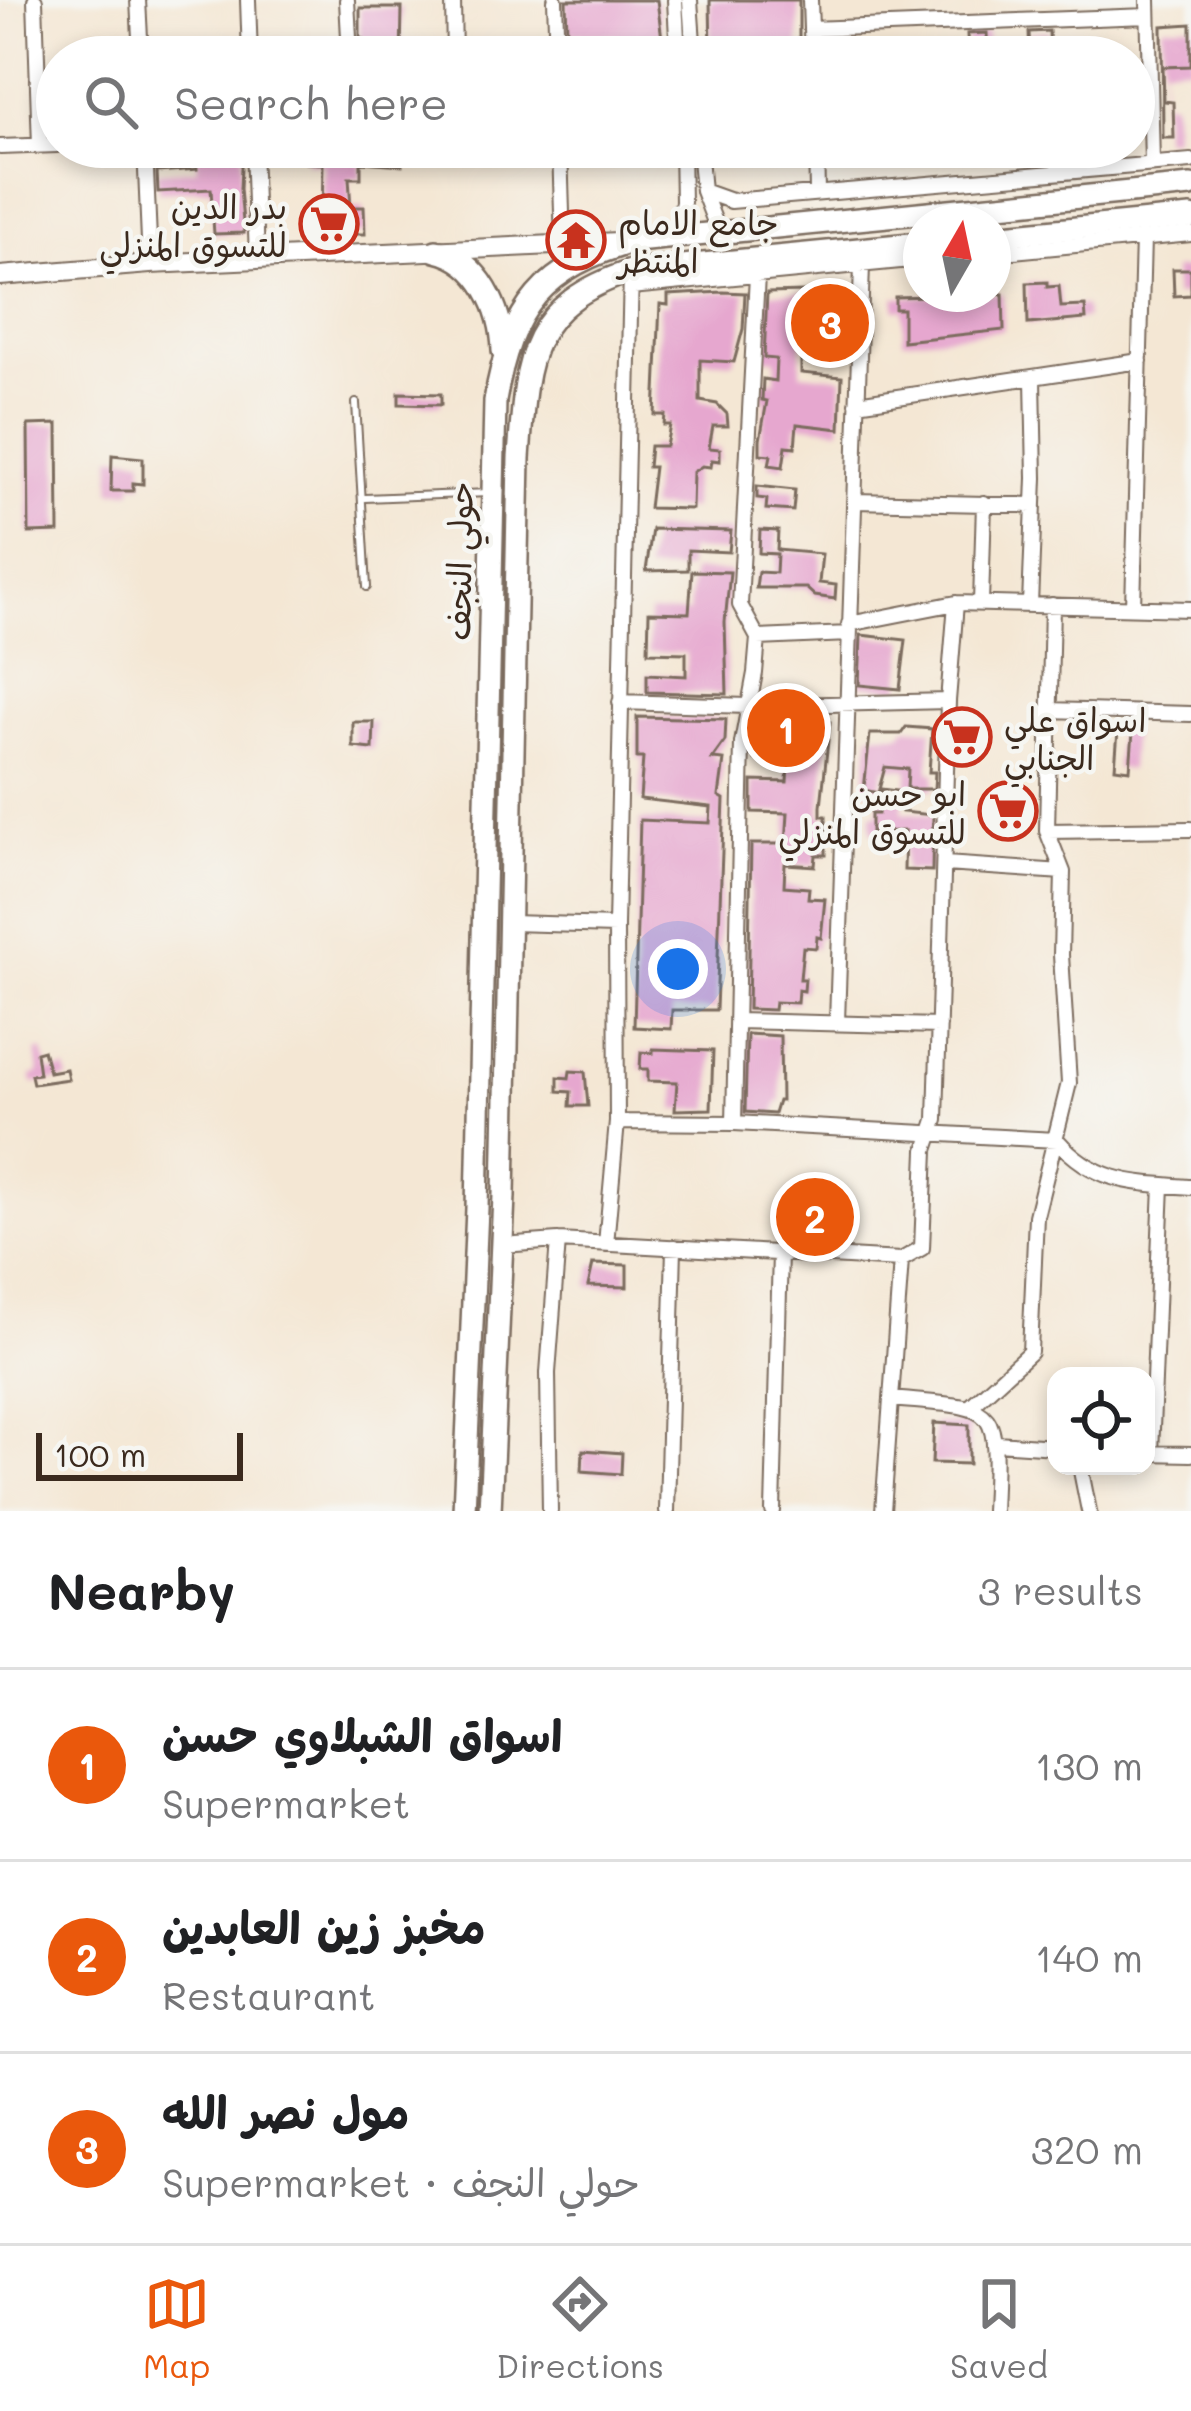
<!DOCTYPE html>
<meta charset="utf-8">
<style>
:root{--surface:#fff;--page:#f2f2f2;--text:#202124;--muted:#757577;--line:#e0e0e0;--accent:#ea580c}
body{margin:0;font-family:Mali,"Playpen Sans Arabic",sans-serif;background:var(--page);color:var(--text)}
.controls{position:absolute;right:36px;bottom:36px;display:grid;overflow:hidden;border-radius:24px;box-shadow:0 6px 18px #0003}
.controls button{width:108px;height:108px;display:grid;place-items:center;padding:0;border:0;border-bottom:3px solid var(--line);background:var(--surface);color:var(--text);font:60px sans-serif}
.compass{position:absolute;left:903px;top:204px;width:108px;height:108px;border-radius:50%;background:var(--surface);box-shadow:0 6px 18px #0003;rotate:9deg}
.scale{position:absolute;left:36px;bottom:30px;width:207px;box-sizing:border-box;padding-left:12px;border:6px solid #3b2a1e;border-top:0;font-size:33px;line-height:42px;white-space:nowrap;color:#3b2a1e;-webkit-text-stroke:9px #f6f6f2;paint-order:stroke}
.you{position:absolute;left:678px;top:969px;width:42px;height:42px;margin:-30px;border:9px solid #fff;border-radius:50%;background:#1a73e8;box-shadow:0 0 0 18px #1a73e833}
.badge{display:grid;place-items:center;width:78px;height:78px;border-radius:50%;background:var(--accent);color:#fff;font-size:39px;font-weight:700}
.pin{position:absolute;translate:-50% -50%;border:6px solid #fff;box-shadow:0 3px 12px #0006}
.list{margin:0;padding:0;list-style:none}
h2{display:flex;justify-content:space-between;align-items:center;height:156px;margin:0;padding:0 48px;font-size:51px}
h2 small{font-size:39px;font-weight:400;color:var(--muted)}
.list li{display:grid;grid-template-columns:78px 1fr auto;gap:36px;align-items:center;box-sizing:border-box;height:192px;padding:0 48px;border-top:3px solid var(--line)}
.list b{display:block;font-size:45px;white-space:nowrap}
.list p{margin:0;font-size:39px;white-space:nowrap;color:var(--muted)}
.list em{font-size:39px;font-style:normal;color:var(--muted)}
.icon{flex:none;width:66px;height:66px;fill:none;stroke:currentColor;stroke-width:2;stroke-linecap:round;stroke-linejoin:round}
.map{position:relative;flex:none;width:1191px;height:1511px;overflow:hidden}
.search{position:absolute;background:var(--surface);box-shadow:0 6px 18px #0003;left:36px;right:36px;top:36px;height:132px;display:flex;align-items:center;gap:30px;box-sizing:border-box;padding:0 42px;border-radius:66px;color:var(--muted);font-size:45px}
.sheet{height:732px;background:var(--surface)}
nav{display:flex;justify-content:space-around;align-items:center;box-sizing:border-box;height:168px;border-top:3px solid var(--line);background:var(--surface);font-size:33px;color:var(--muted)}
nav a{display:grid;justify-items:center;gap:6px}
nav .on{color:var(--accent)}
.map>svg:first-child{display:block}
.building{fill:#e6a7cf}
.lines{fill:none;stroke-linecap:round;stroke-linejoin:round}
.lane-casing{stroke:#7c6c5e;stroke-width:10}
.street-casing{stroke:#7c6c5e;stroke-width:18}
.secondary-casing{stroke:#7c6c5e;stroke-width:22}
.primary-casing{stroke:#7c6c5e;stroke-width:26}
.lane{stroke:#fff;stroke-width:6}
.street{stroke:#fff;stroke-width:14}
.secondary{stroke:#fff;stroke-width:18}
.primary{stroke:#fff;stroke-width:21}
.labels{text-anchor:middle;dominant-baseline:central;stroke-width:9;stroke-linejoin:round;paint-order:stroke}
.poi-label{font-size:33px;fill:#3b2a1e;stroke:#f6f6f2;text-anchor:end}
.street-label{font-size:33px;fill:#3b2a1e;stroke:#f6f6f2}
</style>
<div class="map">
<svg width="1191" height="1511" viewBox="0 0 1191 1511">
<rect width="100%" height="100%" fill="#f6f6f2"/>
<filter id="ink" filterUnits="userSpaceOnUse"><feTurbulence type="fractalNoise" baseFrequency=".00833" numOctaves="2"/><feDisplacementMap in="SourceGraphic" scale="24" xChannelSelector="R" yChannelSelector="G"/><feConvolveMatrix kernelMatrix="1 2 1 2 8 2 1 2 1" color-interpolation-filters="sRGB"/></filter>
<filter id="wash" filterUnits="userSpaceOnUse"><feTurbulence type="fractalNoise" baseFrequency=".004" numOctaves="4" result="noise"/><feDisplacementMap in="SourceGraphic" scale="48" xChannelSelector="R" yChannelSelector="G"/><feGaussianBlur stdDeviation="2.7" result="paint"/><feColorMatrix in="noise" values="0 0 0 0 0 0 0 0 0 0 0 0 0 0 0 0 0 1.4 0 .05"/><feComposite in="paint" operator="in"/></filter>
<g filter="url(#wash)">
<rect width="100%" height="100%" fill="#f4e7d4"/>
<g id="blocks">
<!-- building -->
<path class="building" d="M566,0H657L662,39L567,33Z
M710,0H799V57L711,53Z
M360,8H402L401,57H366L364,39H360Z
M1191,24V66L1163,67L1164,101L1173,102L1174,138H1163L1162,26Z
M1049,31L1050,57H1030L1029,32Z
M987,33L988,57H968L967,34Z
M196,147H242L240,189L244,233L214,234L211,189L158,192L157,172L197,169Z
M307,147H403L402,165L361,162V178H349L351,207H364L365,234H352L353,218L322,217L323,164L306,163Z
M1173,269H1191V295L1174,296Z
M1047,282V287L1059,286L1061,307L1085,306L1086,319L1028,324L1027,283Z
M723,292L745,293L743,329L734,362L700,360V401L717,404L727,414L728,426H713L709,448L720,449V461L712,460L711,467L702,466L693,472L692,509L649,508L654,467H648L650,446H666L670,425H664L665,415H655L660,304L668,305V295Z
M805,292L819,295L815,344L801,342V373L842,377L840,429L797,424L795,447L786,446L783,467L769,465L771,455L760,454V440L767,401L762,400L763,379L775,381L776,359L764,358L767,293Z
M1003,294L1004,330L903,341V309H895V297Z
M399,393L441,394V405L399,404Z
M58,424L59,532L29,533L28,425Z
M112,455L143,458V484L133,483V491H111Z
M757,486L795,490L793,511L766,509L767,499L757,498Z
M652,529L731,531L729,552L688,550V570L646,571Z
M760,530L778,531L777,550L822,554L819,583L836,585L835,599L815,596L806,588H756L758,572L776,573L777,554L759,553Z
M692,571L730,572L725,622L727,694L647,692V674L686,676V653L648,652L649,612L689,613Z
M861,635L906,640L900,689L859,685Z
M637,717L726,719L725,741L712,759L724,760L719,796L724,799L716,1010H672L671,1029L634,1027L640,820L710,823L711,807L640,799L643,758H637Z
M758,719L830,722L821,806V816H826V855H816L815,866L785,864L784,886L809,888L808,898L825,899L821,938L817,937L816,948L803,947L800,979H805L804,991L798,990L797,1003L775,1002L774,1010L748,1009L751,844H786L788,813L752,812V781L787,782L788,761L755,759L753,744Z
M353,722H374L373,749L353,747Z
M906,727L932,729L929,772H935L934,789H907L908,769L885,767L878,793L864,790L870,734H901Z
M1118,731L1133,732L1130,770L1115,768Z
M881,789L904,792L902,812L933,815L932,871L904,870L905,831L871,832V814H878Z
M747,1034L780,1036L781,1101H778L774,1114L745,1112Z
M653,1049L713,1051L711,1109L675,1110L677,1082L648,1081V1069H640L641,1052L653,1053Z
M43,1050L49,1072L66,1069L68,1079L33,1084L31,1075L39,1074L36,1052Z
M570,1071L585,1072L588,1106H570L571,1092L558,1091V1077L569,1078Z
M593,1264L627,1265V1287L588,1286Z
M934,1423L969,1425V1464L932,1463Z
M583,1450L622,1453L621,1474L582,1471Z"/>
</g>
</g>
<g filter="url(#ink)">
<use href="#blocks" fill-opacity="0" stroke="#7c6c5e" stroke-width="3"/>
<g class="lines">
<defs>
<path id="lane" d="M356,403L367,587
M365,498L489,493"/>
<path id="street" d="M35,0L40,146
M138,0L141,57
M248,0L250,57
M347,0L350,57
M453,0L454,57
M555,0L557,57
M675,0L678,57
M690,0L694,57
M810,0L812,57
M1148,0L1152,164
M811,29L1148,16
M0,147L57,145
M145,147L150,264
M253,147L257,259
M560,147L563,245
M699,147L703,191L718,230
M816,147L817,192
M703,191L731,201L1191,161
M675,236L683,202L682,147
M993,253L1191,234
M631,287L921,259
M857,403L1140,361
M854,501L1034,505
M981,603L984,503
M1030,605L1035,478L1033,379
M1052,605L1047,831L1063,872
M1133,607L1143,238
M849,624L956,603L1191,609
M758,638L849,634
M620,702L748,706L948,701
M1048,710L1191,714
M1047,831L1191,829
M945,864L1063,872L1061,955L1069,1083L1036,1216L1030,1352L971,1406
M510,923L616,926
M737,1021L939,1026
M837,1022L862,265
M617,1122L734,1123L1057,1140C1096,1184 1135,1183 1191,1187
M734,1123L742,743L755,673L758,638L740,605L757,275
M606,1244L617,1122L616,926L631,271
M502,1245L558,1241L901,1260
M891,1399C999,1409 998,1399 993,1511
M996,1443L1056,1447
M1146,1453L1191,1454
M1151,1453L1162,1185
M1080,1466L1089,1511
M550,1511L548,1373L558,1241
M667,1511L674,1247
M773,1511L780,1253
M883,1511L901,1260L922,1248L926,1150L936,1120L948,701L956,603"/>
<path id="secondary" d="M0,276L150,264L618,242"/>
<path id="primary" d="M993,236L1191,217
M436,251C481,261 502,310 503,351
M464,1511L477,1208L495,401C511,307 542,267 636,241L1191,186
M490,1511L504,1196L519,458C526,360 526,306 631,271L921,243"/>
</defs>
<!-- lane casing -->
<use href="#lane" class="lane-casing"/>
<!-- street casing -->
<use href="#street" class="street-casing"/>
<!-- secondary casing -->
<use href="#secondary" class="secondary-casing"/>
<!-- primary casing -->
<use href="#primary" class="primary-casing"/>
<!-- lane -->
<use href="#lane" class="lane"/>
<!-- street -->
<use href="#street" class="street"/>
<!-- secondary -->
<use href="#secondary" class="secondary"/>
<!-- primary -->
<use href="#primary" class="primary"/>
</g>
</g>
<!-- icons -->
<defs>
<symbol id="supermarket-ring" viewBox="-11 -11 22 22"><circle r="9.5" fill="#f6f6f2" stroke="#c8321e" stroke-width="1.5"/><path d="M-6-5.5h2.5l.6 2H6L4.5 2H-2.5L-4.4-4H-6ZM-1.5 3.2a1.3 1.3 0 1 0 .1 0ZM3 3.2a1.3 1.3 0 1 0 .1 0Z" fill="#c8321e"/></symbol>
<symbol id="temple-ring" viewBox="-11 -11 22 22"><circle r="9.5" fill="#f6f6f2" stroke="#c8321e" stroke-width="1.5"/><path d="M0-6L5-2H3V0L6.5 2.5H4V6H1.5V3h-3V6H-4V2.5H-6.5L-3 0V-2H-5Z" fill="#c8321e"/></symbol>
</defs>
<g fill-rule="evenodd">
<use href="#supermarket-ring" x="296" y="191" width="66" height="66"/>
<use href="#temple-ring" x="543" y="207" width="66" height="66"/>
<use href="#supermarket-ring" x="929" y="704" width="66" height="66"/>
<use href="#supermarket-ring" x="975" y="778" width="66" height="66"/>
</g>
<g class="labels">
<!-- poi labels -->
<g class="poi-label">
<text x="287" y="205">بدر الدين<tspan x="287" dy="38">للتسوق المنزلي</tspan></text>
<text x="618" y="221" text-anchor="start">جامع الامام<tspan x="618" dy="38">المنتظر</tspan></text>
<text x="1004" y="718" text-anchor="start">اسواق علي<tspan x="1004" dy="38">الجنابي</tspan></text>
<text x="966" y="792">ابو حسن<tspan x="966" dy="38">للتسوق المنزلي</tspan></text>
</g>
<!-- street labels -->
<g class="street-label">
<text transform="translate(458 561) rotate(-89)">حولي النجف</text>
</g>
</g>
</svg>
<div class="controls">
<button><svg class="icon" aria-label="locate" viewBox="0 0 24 24"><circle cx="12" cy="12" r="6"/><path d="M12 2v4M12 18v4M2 12h4M18 12h4"/></svg></button>
</div>
<svg class="compass" viewBox="-18 -18 36 36"><path d="M0-13l5 13h-10z" fill="#e53935"/><path d="M0 13l5-13h-10z" fill="#757577"/></svg>
<div class="scale">100 m</div>
<div class="you"></div>
<div class="pin badge" style="left:786px;top:728px">1</div>
<div class="pin badge" style="left:815px;top:1217px">2</div>
<div class="pin badge" style="left:830px;top:323px">3</div>
<div class="search"><svg class="icon" aria-label="search" viewBox="0 0 24 24"><circle cx="10" cy="10" r="6"/><path d="M15 15l6 6"/></svg>Search here</div>
</div>
<section class="sheet">
<h2>Nearby<small>3 results</small></h2>
<ul class="list">
<li><span class="badge">1</span><div><b>اسواق الشبلاوي حسن</b><p>Supermarket</p></div><em>130 m</em></li>
<li><span class="badge">2</span><div><b>مخبز زين العابدين</b><p>Restaurant</p></div><em>140 m</em></li>
<li><span class="badge">3</span><div><b>مول نصر الله</b><p>Supermarket · حولي النجف</p></div><em>320 m</em></li>
</ul>
</section>
<nav>
<a class="on"><svg class="icon" aria-label="map" viewBox="0 0 24 24"><path d="M3 6l6-2 6 2 6-2v14l-6 2-6-2-6 2zM9 4v14M15 6v14"/></svg>Map</a>
<a><svg class="icon" aria-label="directions" viewBox="0 0 24 24"><path d="M12 3l9 9-9 9-9-9zM9 14v-3h6M13 9l2 2-2 2"/></svg>Directions</a>
<a><svg class="icon" aria-label="saved" viewBox="0 0 24 24"><path d="M7 4h10v16l-5-4-5 4z"/></svg>Saved</a>
</nav>
